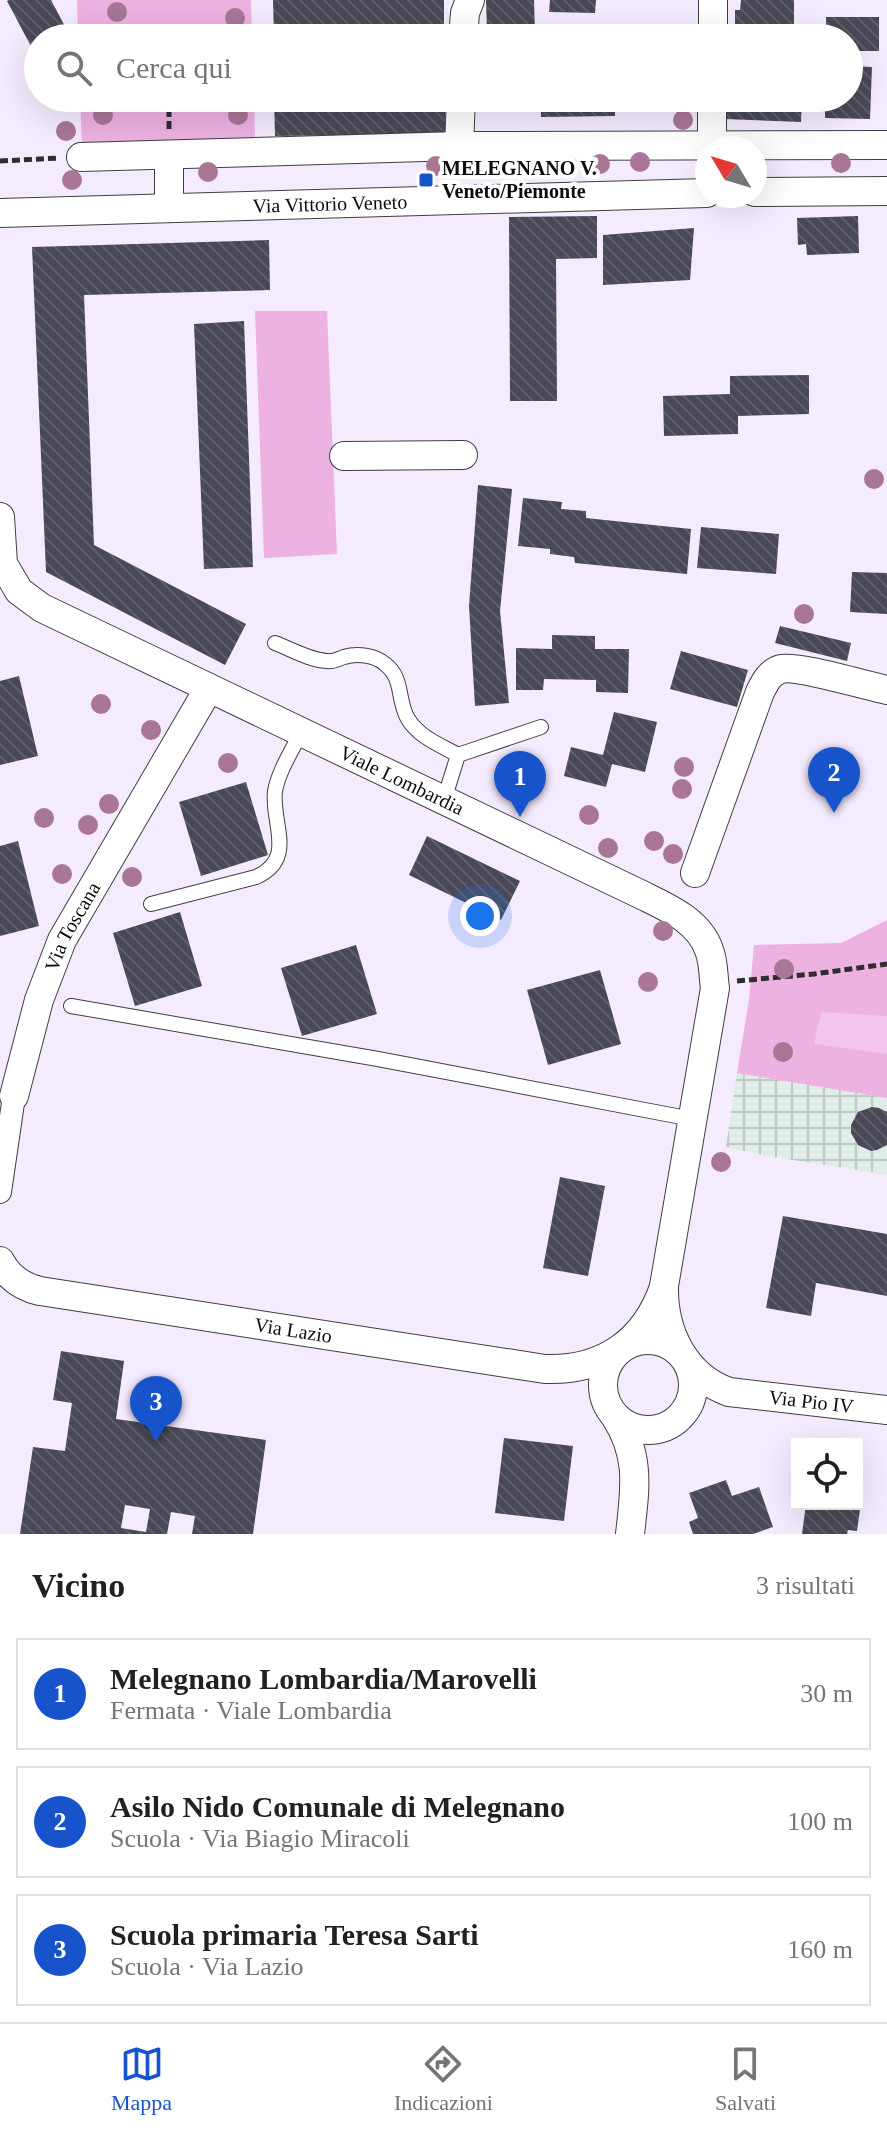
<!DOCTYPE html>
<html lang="it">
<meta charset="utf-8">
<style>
:root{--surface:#fff;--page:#f2f2f2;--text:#202124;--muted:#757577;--line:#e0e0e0;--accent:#1753ca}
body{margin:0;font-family:"Times New Roman",serif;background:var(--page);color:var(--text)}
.controls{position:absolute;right:24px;bottom:24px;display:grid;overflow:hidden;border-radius:0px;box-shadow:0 8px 32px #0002}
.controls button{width:72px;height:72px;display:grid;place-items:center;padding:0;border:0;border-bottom:2px solid var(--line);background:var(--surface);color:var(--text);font:40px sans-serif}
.compass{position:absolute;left:695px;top:136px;width:72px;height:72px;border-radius:50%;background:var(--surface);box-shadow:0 8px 32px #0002;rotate:308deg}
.you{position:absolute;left:480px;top:916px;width:28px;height:28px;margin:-20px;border:6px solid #fff;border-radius:50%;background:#1a73e8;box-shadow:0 0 0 12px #1a73e833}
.badge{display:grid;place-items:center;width:52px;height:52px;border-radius:50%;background:var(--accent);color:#fff;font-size:26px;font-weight:700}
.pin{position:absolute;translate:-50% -66px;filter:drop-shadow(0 2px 4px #0008)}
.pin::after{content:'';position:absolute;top:42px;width:28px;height:24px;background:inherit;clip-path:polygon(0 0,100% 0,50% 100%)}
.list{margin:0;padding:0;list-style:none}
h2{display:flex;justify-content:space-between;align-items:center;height:104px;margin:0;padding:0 32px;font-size:34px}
h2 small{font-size:26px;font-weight:400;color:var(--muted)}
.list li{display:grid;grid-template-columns:52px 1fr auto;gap:24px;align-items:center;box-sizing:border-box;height:112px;margin:0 16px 16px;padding:0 16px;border:2px solid var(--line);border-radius:0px}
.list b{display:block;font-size:30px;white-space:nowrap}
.list p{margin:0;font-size:26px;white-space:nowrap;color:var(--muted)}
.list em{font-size:26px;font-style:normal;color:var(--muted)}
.icon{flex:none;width:44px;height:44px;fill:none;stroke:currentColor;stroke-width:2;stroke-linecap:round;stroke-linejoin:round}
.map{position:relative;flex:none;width:887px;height:1534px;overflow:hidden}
.search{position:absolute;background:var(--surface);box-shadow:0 8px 32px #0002;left:24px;right:24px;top:24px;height:88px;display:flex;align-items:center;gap:20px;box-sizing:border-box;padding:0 28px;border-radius:44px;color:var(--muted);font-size:30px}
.sheet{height:488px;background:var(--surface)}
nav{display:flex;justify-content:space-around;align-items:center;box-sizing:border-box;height:112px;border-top:2px solid var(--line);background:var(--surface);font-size:22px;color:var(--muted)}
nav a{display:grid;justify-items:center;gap:4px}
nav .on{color:var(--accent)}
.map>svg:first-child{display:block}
.industrial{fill:url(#industrial-grid)}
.park{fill:#edb1e2}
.pitch{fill:#f4c4f1}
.building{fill:url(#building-back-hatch);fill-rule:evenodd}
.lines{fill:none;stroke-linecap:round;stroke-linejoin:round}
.service-casing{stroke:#3f3f3f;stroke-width:16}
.pedestrian-casing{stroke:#3f3f3f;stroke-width:24}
.minor-casing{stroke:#3f3f3f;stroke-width:30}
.path{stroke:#2e2e2e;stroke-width:5;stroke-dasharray:8 4;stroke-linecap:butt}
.service{stroke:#fff;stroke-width:14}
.pedestrian{stroke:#fff;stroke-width:22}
.minor{stroke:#fff;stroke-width:28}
.tree{fill:#a97696}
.poi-dot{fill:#1753ca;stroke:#fff;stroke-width:3}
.labels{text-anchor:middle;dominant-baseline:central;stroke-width:8;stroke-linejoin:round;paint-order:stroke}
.poi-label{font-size:20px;font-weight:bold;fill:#0c0c0c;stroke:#fff;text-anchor:start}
.street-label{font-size:20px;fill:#0c0c0c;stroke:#fff}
</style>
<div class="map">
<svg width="887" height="1534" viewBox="0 0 887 1534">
<defs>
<pattern id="industrial-grid" width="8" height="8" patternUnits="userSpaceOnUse" patternTransform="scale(2)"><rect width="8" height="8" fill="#dfece7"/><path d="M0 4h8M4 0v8" fill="none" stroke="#bec9c5"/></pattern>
<pattern id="building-back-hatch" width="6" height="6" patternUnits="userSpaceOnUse" patternTransform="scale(2)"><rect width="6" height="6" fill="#494856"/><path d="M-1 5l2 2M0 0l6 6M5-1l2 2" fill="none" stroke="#5f5e69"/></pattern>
</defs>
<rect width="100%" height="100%" fill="#f5ebff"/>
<!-- industrial -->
<path class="industrial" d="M737,1073L887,1098V1175L768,1156L726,1147Z"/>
<!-- park -->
<path class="park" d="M77,0H251L252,38H78Z
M80,98H254L255,140L82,146Z
M255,311H327L337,554L264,558Z
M887,920V1098L737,1073L749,1000L754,945L841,943Z"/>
<!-- pitch -->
<path class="pitch" d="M821,1012L887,1016V1054L814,1044Z"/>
<!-- building -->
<path class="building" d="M9,0H51L69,34L61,38H38V50L34,52L7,1Z
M273,0H444V38H274Z
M486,0H534L535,33L487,34Z
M550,0H596L595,13L549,12Z
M741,0H794V30L735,29V10H740Z
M826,17H879V51H849V38H826Z
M849,66L872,67L870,119L825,118V98H849Z
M274,98H445V134L275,136Z
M541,98H615V116L541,117Z
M724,98H802L801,122L725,119Z
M597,216V258L556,259L557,401H510L509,217Z
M858,216L859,253L807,255L806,244L798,245L797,218Z
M694,228L690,280L603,285V235Z
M269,240L270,290L84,295L94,545L246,624L225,665L46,572L32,247Z
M244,321L253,567L204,569L194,324Z
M809,375V414L738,416V434L664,436L663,396L730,394V376Z
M478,485L512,489L500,611L509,703L475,706L469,606Z
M523,498L562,502L561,509L586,511V518L691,529L687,574L575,563L574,557L550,554V549L518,546Z
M701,527L779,534L776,574L697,568Z
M852,572L887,573V614L850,612Z
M780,626L851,643L847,661L775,643Z
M552,635L595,636V649H629L628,693L596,692V680L544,679L543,690H516V648L552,649Z
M681,651L748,670L737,707L670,689Z
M19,676L38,756L0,765V681Z
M614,712L657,722L645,772L612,764L606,787L564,776L571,747L603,755Z
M246,782L268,855L201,876L179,802Z
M427,836L520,881L501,920L409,875Z
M18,841L39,926L0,936V846Z
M180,912L202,986L135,1006L113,933Z
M356,945L377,1014L302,1036L281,968Z
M600,970L621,1044L548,1065L527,990Z
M872,1107L879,1108L887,1112V1145L877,1150L871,1151L858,1145L851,1133V1125L858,1112Z
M560,1177L605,1186L588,1276L543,1268Z
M783,1216L887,1234V1296L816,1283L811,1316L766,1308Z
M61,1351L124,1361L116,1419L266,1440L253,1534H192L195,1516L171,1512L167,1534H20L33,1447L65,1451L72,1403L53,1400ZM125,1505L150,1509L146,1532L121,1528Z
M504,1438L573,1446L564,1521L495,1513Z
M726,1480L732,1496L759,1487L773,1527L753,1534H693L689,1522L698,1518L689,1493Z
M857,1487L863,1488L857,1531L848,1530L847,1534H802L806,1504H857Z"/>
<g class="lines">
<defs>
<path id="service" d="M275,643C291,649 309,660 327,661C334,662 338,659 344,657C357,653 375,655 385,664C404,678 397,701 408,719C419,737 440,745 458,755L444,800
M458,755L541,727
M151,904L256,877C297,859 271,823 275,791C279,770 292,751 301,732
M71,1006L378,1059L692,1119"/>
<path id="pedestrian" d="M0,1192L14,1096"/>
<g id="minor">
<path d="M463,38L465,13L470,0"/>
<path d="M713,38V0"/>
<path d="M712,145V98"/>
<path d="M459,146L461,98"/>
<path d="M169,155V208"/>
<path d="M81,157L459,146L887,145"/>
<path d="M755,192L887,191"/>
<path id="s1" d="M0,213L707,193"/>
<path d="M344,456L463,455"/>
<path id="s2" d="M0,517L3,564L19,591L42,608L640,894C666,907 699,920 709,950C714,962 713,976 715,988L664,1286C663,1331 684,1376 729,1392L887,1410"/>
<path d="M695,873L760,692C765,682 770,672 781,669C797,665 867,686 887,690"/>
<path id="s3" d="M14,1096L39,1000L62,940L209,688"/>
<path id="s4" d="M0,1261C9,1278 22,1287 40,1291L545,1369C603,1371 645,1342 664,1287"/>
<circle cx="648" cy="1385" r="45"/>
<path d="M615,1416C641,1456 635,1489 630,1534"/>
</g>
</defs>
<!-- service casing -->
<use href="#service" class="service-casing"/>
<!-- pedestrian casing -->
<use href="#pedestrian" class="pedestrian-casing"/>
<!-- minor casing -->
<use href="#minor" class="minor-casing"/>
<!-- path -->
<path class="path" d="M169,129V98
M0,161L59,158
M737,981L814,974L887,964"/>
<!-- service -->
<use href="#service" class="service"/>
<!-- pedestrian -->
<use href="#pedestrian" class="pedestrian"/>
<!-- minor -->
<use href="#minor" class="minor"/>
</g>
<!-- trees -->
<g class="tree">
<circle cx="117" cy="12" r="10"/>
<circle cx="235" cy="18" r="10"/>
<circle cx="103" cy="115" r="10"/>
<circle cx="238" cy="115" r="10"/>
<circle cx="683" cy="120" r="10"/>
<circle cx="66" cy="131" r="10"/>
<circle cx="640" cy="162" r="10"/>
<circle cx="841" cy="163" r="10"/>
<circle cx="600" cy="164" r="10"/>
<circle cx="436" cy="166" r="10"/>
<circle cx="208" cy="172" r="10"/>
<circle cx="72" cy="180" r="10"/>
<circle cx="874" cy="479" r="10"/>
<circle cx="804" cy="614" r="10"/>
<circle cx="101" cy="704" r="10"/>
<circle cx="151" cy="730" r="10"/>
<circle cx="228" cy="763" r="10"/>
<circle cx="684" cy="767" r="10"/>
<circle cx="682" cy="789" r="10"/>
<circle cx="109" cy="804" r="10"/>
<circle cx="589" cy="815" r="10"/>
<circle cx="44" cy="818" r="10"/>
<circle cx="88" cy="825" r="10"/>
<circle cx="654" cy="841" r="10"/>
<circle cx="608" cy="848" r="10"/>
<circle cx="673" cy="854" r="10"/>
<circle cx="62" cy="874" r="10"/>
<circle cx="132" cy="877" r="10"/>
<circle cx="663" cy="931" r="10"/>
<circle cx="784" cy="969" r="10"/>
<circle cx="648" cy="982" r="10"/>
<circle cx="783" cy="1052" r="10"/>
<circle cx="721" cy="1162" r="10"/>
</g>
<!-- markers -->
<rect class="poi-dot" x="418" y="172" width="16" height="16" rx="4"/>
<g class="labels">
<!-- poi labels -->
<g class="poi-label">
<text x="442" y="168">MELEGNANO V.<tspan x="442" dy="23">Veneto/Piemonte</tspan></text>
</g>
<!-- street labels -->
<g class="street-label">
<text stroke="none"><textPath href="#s1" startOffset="330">Via Vittorio Veneto</textPath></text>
<text stroke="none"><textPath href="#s2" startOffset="506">Viale Lombardia</textPath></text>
<text stroke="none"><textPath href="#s3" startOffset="180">Via Toscana</textPath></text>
<text stroke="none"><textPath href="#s4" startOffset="308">Via Lazio</textPath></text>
<text stroke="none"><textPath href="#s2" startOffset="1418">Via Pio IV</textPath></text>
</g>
</g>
</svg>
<div class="controls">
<button><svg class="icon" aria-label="locate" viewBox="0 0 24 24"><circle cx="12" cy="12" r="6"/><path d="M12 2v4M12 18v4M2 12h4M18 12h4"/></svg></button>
</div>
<svg class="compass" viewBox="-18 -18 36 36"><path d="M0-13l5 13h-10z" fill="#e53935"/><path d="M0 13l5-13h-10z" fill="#757577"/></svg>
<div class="you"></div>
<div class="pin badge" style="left:520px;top:817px">1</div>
<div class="pin badge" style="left:834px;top:813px">2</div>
<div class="pin badge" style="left:156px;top:1442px">3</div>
<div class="search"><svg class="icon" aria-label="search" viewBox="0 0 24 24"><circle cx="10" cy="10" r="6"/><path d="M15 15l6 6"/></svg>Cerca qui</div>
</div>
<section class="sheet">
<h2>Vicino<small>3 risultati</small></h2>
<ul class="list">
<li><span class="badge">1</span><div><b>Melegnano Lombardia/Marovelli</b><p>Fermata · Viale Lombardia</p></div><em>30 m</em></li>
<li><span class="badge">2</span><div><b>Asilo Nido Comunale di Melegnano</b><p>Scuola · Via Biagio Miracoli</p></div><em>100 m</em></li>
<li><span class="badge">3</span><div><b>Scuola primaria Teresa Sarti</b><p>Scuola · Via Lazio</p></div><em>160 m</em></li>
</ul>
</section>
<nav>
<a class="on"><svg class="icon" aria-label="map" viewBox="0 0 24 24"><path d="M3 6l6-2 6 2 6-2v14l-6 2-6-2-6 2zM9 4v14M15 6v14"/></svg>Mappa</a>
<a><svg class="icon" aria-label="directions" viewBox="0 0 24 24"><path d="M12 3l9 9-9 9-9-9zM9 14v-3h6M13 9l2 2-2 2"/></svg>Indicazioni</a>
<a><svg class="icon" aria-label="saved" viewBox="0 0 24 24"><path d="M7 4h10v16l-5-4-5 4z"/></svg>Salvati</a>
</nav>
